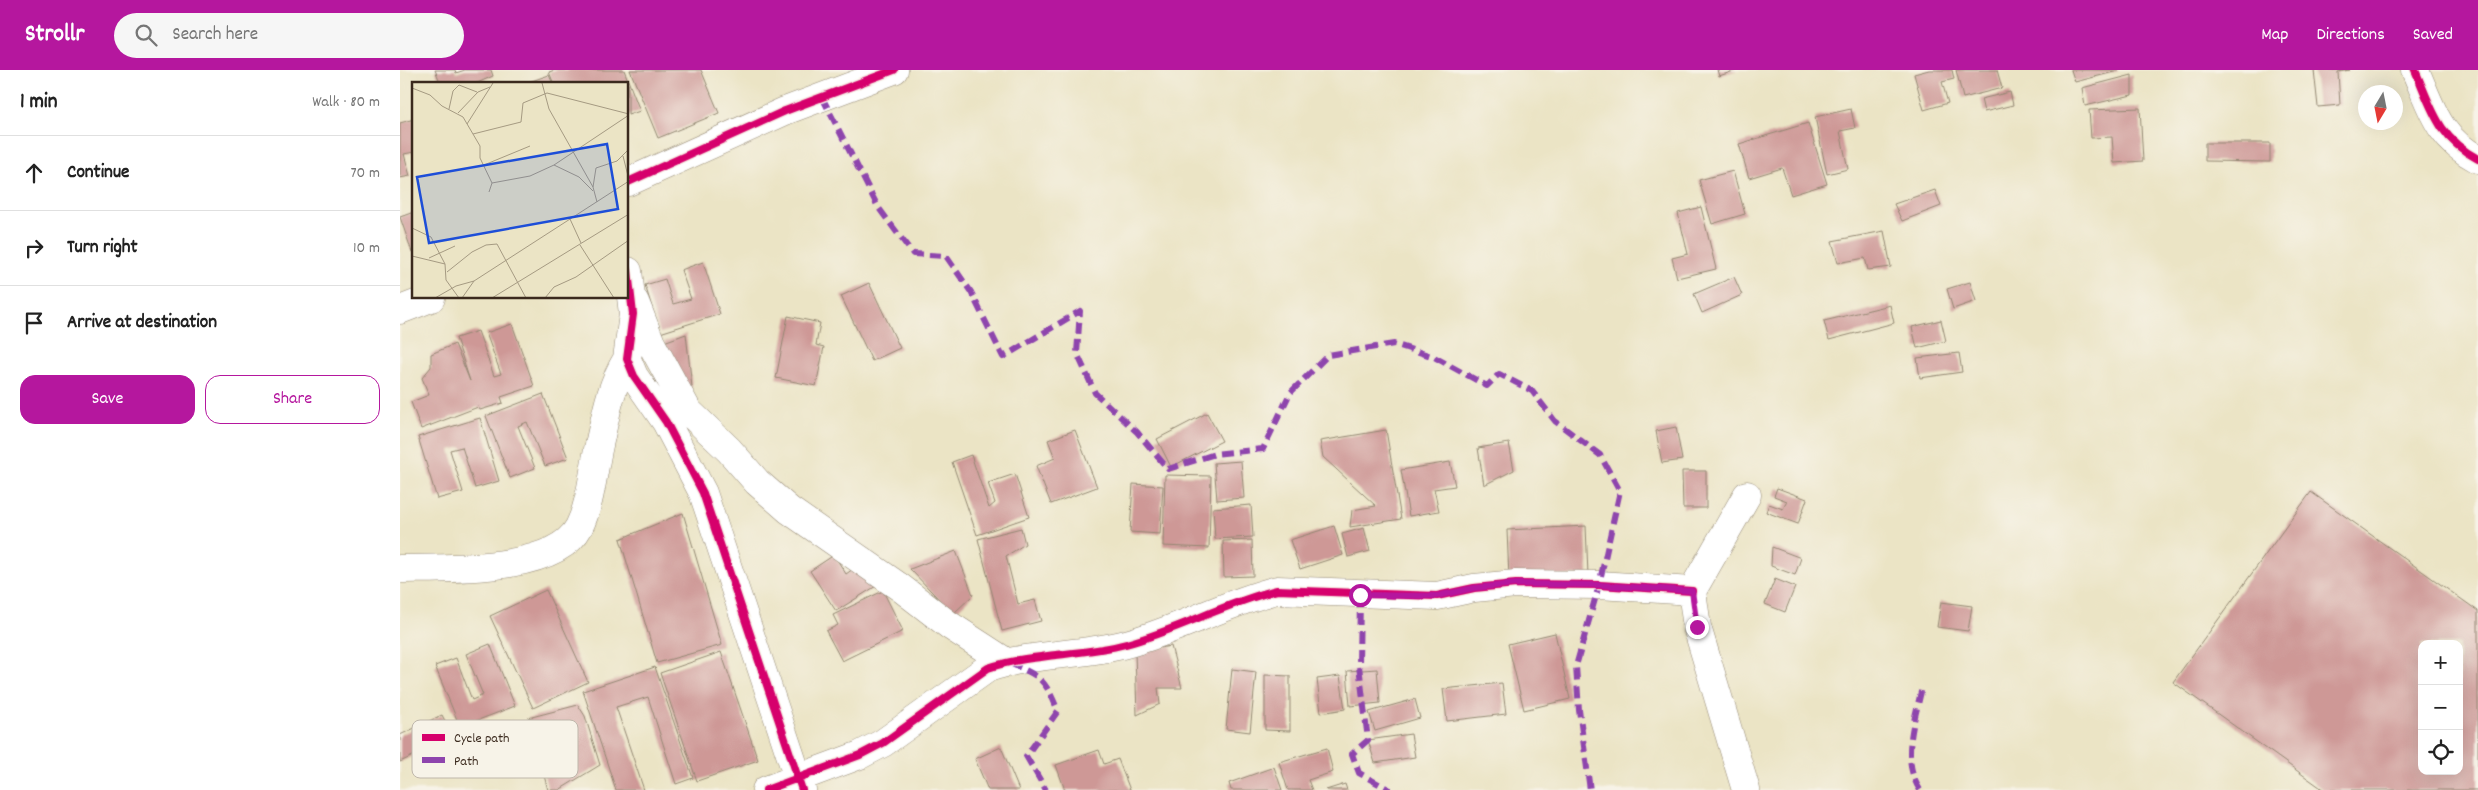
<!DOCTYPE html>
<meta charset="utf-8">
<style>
:root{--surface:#fff;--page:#f6f6f6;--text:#222;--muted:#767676;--line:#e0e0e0;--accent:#b5179e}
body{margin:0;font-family:Dekko,sans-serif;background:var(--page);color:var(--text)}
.controls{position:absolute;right:15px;bottom:15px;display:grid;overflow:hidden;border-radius:10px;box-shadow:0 5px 20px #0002}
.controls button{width:45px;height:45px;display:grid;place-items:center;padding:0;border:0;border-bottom:1px solid var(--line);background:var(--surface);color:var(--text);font:25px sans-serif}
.compass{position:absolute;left:1958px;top:15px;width:45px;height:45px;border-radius:50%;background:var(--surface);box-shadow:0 5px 20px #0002;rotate:190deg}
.stop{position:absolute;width:15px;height:15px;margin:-11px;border:4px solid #b5179e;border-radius:50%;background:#fff}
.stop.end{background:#b5179e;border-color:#fff;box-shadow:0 1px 5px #0008}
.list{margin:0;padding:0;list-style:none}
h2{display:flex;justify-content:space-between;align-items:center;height:65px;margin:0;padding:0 20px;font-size:21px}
h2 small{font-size:16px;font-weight:400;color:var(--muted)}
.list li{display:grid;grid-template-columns:32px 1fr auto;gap:15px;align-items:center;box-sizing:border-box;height:75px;padding:0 20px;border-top:1px solid var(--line)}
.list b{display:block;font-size:19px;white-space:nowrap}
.list em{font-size:16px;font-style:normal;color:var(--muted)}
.actions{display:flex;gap:10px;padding:15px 20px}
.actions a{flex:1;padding:11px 0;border:1px solid var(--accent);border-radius:15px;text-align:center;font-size:18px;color:var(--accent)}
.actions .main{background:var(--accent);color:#fff}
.icon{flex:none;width:28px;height:28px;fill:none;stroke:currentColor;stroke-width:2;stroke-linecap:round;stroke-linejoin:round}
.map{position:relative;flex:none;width:2078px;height:720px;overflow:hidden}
header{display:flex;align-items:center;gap:30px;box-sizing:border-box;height:70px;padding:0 25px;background:var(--accent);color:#fff}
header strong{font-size:24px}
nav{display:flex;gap:28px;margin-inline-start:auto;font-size:18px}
.search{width:350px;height:45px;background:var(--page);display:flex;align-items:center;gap:12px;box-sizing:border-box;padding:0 18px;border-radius:28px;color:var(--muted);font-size:19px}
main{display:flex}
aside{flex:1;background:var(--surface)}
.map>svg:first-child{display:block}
.building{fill:#ce9896;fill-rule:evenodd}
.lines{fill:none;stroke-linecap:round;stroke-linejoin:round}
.minor-casing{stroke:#938772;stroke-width:29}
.minor{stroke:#fff;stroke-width:28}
.quiet{stroke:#8e44ad;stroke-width:6;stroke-dasharray:12 6;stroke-linecap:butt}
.cycleway-casing{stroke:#f7f3e8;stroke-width:11}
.cycleway{stroke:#d6006c;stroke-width:8}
.route{stroke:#b5179e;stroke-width:6}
.inset-road{fill:none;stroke:#a59a82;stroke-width:1}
.view{fill:#1d4ed8;fill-opacity:0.15;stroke:#1d4ed8;stroke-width:2.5}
.inset-edge{fill:none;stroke:#3b2a1e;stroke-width:2.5}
.key{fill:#f7f3e8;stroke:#bfb7ab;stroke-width:1}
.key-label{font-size:14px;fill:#3b2a1e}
</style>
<header>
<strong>Strollr</strong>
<div class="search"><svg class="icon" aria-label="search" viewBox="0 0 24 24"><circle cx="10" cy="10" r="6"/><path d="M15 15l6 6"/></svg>Search here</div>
<nav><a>Map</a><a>Directions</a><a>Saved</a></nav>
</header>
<main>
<aside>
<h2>1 min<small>Walk · 80 m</small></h2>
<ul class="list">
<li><svg class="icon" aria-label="ahead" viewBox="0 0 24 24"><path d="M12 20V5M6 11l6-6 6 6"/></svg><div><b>Continue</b></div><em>70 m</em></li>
<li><svg class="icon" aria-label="right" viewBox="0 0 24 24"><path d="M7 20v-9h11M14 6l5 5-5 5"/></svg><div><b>Turn right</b></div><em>10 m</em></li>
<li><svg class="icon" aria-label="arrive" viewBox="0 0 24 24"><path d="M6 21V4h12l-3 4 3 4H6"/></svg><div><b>Arrive at destination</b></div></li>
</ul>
<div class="actions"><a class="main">Save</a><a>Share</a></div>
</aside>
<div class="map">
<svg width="2078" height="720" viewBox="0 0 2078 720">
<rect width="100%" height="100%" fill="#f7f3e8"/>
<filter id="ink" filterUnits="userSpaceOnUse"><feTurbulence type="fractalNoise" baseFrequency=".02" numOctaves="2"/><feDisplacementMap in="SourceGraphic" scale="10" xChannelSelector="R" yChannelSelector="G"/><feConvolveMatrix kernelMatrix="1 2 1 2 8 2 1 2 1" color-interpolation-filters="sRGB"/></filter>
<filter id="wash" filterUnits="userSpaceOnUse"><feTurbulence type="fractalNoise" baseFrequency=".0096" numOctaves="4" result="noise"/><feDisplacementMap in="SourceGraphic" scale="20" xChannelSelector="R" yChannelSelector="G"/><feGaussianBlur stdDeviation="1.12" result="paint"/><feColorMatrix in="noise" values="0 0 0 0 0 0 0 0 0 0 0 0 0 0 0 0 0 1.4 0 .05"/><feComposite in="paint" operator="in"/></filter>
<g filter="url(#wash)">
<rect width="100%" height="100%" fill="#ebe4c5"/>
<g id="blocks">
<!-- building -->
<path class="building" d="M35,0H55L56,3L65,0H91L93,6L75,14H41Z
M155,0H224L240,41L228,45V14H154L149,2Z
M230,0H301L319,43L258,68Z
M1317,0H1337L1319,6Z
M1529,0H1552L1554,9L1542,12L1548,33L1524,40L1514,4Z
M1556,0H1597L1602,18L1563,28Z
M1671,0H1718V1L1675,12Z
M1914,0H1950L1938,2L1940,35L1918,37Z
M149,5L153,14H126V13Z
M1732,5V25L1685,36L1682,18Z
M1610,22L1613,35L1584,42L1581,29Z
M1740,38L1743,91L1714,93L1712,67L1691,68L1689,40Z
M1451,39L1455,58L1440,61L1448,99L1427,104L1415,47Z
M14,49V82L4,84L10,106L0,108V53Z
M1408,53L1427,114L1391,125L1382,98L1349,108L1339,74Z
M1805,73H1870V92L1805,91Z
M1333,101L1345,144L1312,154L1299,110Z
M1535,120L1541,136L1502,151L1494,134Z
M1301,137L1316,199L1277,208L1272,188L1288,184L1278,143Z
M14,142V181L12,182L0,147Z
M1484,161L1491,197L1468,200L1465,188L1438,193L1432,171Z
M303,192L320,244L260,263L245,215L265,209L273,234L291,229L281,200Z
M1334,207L1342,225L1302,243L1294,224Z
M1570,212L1576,231L1553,239L1547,219Z
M469,213L500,278L472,291L441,226Z
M1490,235L1494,253L1429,270L1424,251Z
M388,246L420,253L416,275L424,277L416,316L376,308Z
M1541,250L1546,271L1517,278L1512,257Z
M112,254L134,316L101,327L103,333L80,340L78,337L21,359L11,332L29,325L22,308L31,297V284L55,274L70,311L56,268L78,261L94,306L101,304L86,263Z
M286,264L292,317L281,319L264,272Z
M1559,283L1562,302L1520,308L1517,288Z
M143,324L168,388L145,396L127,352L118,356L135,398L110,408L86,346Z
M807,343L822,371L771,397L757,369Z
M80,348L99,411L75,418L62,377L50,380L63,422L37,429L18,367Z
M1276,357L1282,390L1262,393L1256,361Z
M675,360L697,417L651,434L636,396L655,388L648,370Z
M986,360L1001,449L950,457L952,440L976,436L923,387L920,371Z
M1109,373L1114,400L1084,415L1078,378Z
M571,385L589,438L595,433L588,413L615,404L629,447L577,465L552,392Z
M841,391L844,428L817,430L814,393Z
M1050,392L1055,416L1034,419L1039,441L1009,446L1001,400Z
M1282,401H1306V438H1283Z
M765,405L811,406L809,478L763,476Z
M733,414L763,416L760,464L730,462Z
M1377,418L1407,429L1398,454L1366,442L1369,434L1383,439L1387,431L1374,426Z
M1911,422L2078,541V720H1924L1773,612ZM2022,574H2059V701H2022Z
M851,435L853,467L815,469L813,438Z
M283,443L322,575L257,593L220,469Z
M934,456L943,485L900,499L890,470Z
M1186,456L1188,505L1109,508L1107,460Z
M621,458L625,474L606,486L618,534L635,530L641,551L602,561L578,469Z
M964,458L970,481L948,487L942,464Z
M852,470L853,506L824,507L823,471Z
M1372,477L1401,488L1395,505L1371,496Z
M556,481L573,525L553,544L510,499Z
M434,485L446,504L459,495L481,513L436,541L410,501Z
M1375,509L1395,517L1385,542L1365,534Z
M146,520L188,612L133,638L90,546Z
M483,521L503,561L442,591L426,561L438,555L433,545Z
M1541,532L1572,536L1568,561L1537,557Z
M1155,563L1170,629L1124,640L1108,574Z
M90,574L115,636L60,657L35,596L56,588L72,630L83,625L66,584Z
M771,576L782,618H758L760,634L737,645L735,582Z
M321,582L358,690L297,711L260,603Z
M255,597L293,708L276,714L248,627L216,637L244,720H216L183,621Z
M832,599L856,602L850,662L826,659Z
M977,599L980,633L950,636L947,601Z
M865,605L890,606V661L865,660Z
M940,606L945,639L921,643L917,609Z
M1102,613L1106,644L1047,651L1043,619Z
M1015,629L1020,648L975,661L969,642Z
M178,635L185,646L200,695L159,720H148L128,648Z
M42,645L53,667L0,692V665Z
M1011,664L1015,687L975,693L968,670Z
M601,677L619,720H588L575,689Z
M927,678L933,702L908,710L912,720H888L879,692Z
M699,680L704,694L718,689L730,720H665L656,695Z
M874,697L882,720H831L829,713Z
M945,714L947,720H926Z"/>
</g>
</g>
<g filter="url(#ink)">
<use href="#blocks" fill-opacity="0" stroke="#938772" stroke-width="1"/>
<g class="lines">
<defs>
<path id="minor" d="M2015,0C2032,39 2038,68 2078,89
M228,112L385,41L494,0
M228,201L233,244L227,289L234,306L266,352L303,423L402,720
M235,232L251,273L288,341L329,380L357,412L389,440L501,518L549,555L606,592
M0,240L31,228
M0,499C45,498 155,503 179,457C191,433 193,401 199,375C206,344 210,317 227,289
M366,720L460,685L483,673L588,598C632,583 681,586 726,574C778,560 825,533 877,520L1037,526L1074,518L1116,514L1199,515L1292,521
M1346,720L1297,557L1292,521L1347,425"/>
</defs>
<!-- minor casing -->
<use href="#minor" class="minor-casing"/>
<!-- minor -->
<use href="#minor" class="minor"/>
<!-- quiet -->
<path class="quiet" d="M422,27L478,137L513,184L546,186L571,222L603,287L680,241L677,283L695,323L737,362L768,399L815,384L863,379L890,323L928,285L994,274L1034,287L1087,316L1099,304L1132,321L1155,351L1200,385L1220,421L1199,515L1176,596L1179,640L1190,720
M960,525L959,596L968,670L952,684L959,703L990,720
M609,593C641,606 645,609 658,641L626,686L646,720
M1520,720C1500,689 1515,650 1522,617"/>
<defs>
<path id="cycleway" d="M2015,0C2032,39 2038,68 2078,89
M228,112L385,41L494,0
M228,201L233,244L227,289L234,306L266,352L303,423L402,720
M366,720L460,685L483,673L588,598C632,583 681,586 726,574C778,560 825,533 877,520L1037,526L1074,518L1116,514L1199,515L1292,521"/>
</defs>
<!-- cycleway casing -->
<use href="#cycleway" class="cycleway-casing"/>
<!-- cycleway -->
<use href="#cycleway" class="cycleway"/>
</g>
</g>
<g class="lines" filter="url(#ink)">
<!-- route -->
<path class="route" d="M960,525L1037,526L1074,518L1116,514L1199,515L1292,521L1297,557"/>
</g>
<!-- overview -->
<g transform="translate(12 12)">
<rect width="216" height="216" fill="#ebe4c5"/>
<path class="inset-road" d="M130,1L137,27L181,105L185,120M0,6L18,13L30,24L51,35L68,64V76L80,101L77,110M37,27L41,9L47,3L65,10M46,31L66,10L78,5M55,42L81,1M61,52L109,40L111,21L135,11L217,32M211,74L217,98M72,83L118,64M142,83L167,95L181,109M80,101L118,94L142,83L217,33M181,105L184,86L205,79L217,67M158,137L169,161M0,146L19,155L33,182M168,163L202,216M0,174L33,182L34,198L47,216M17,176L43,164M35,190L60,170L74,163L85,162L114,216M23,216L44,204L62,199L217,99M50,216L62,199M80,216L217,132M133,216L142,205L164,195L217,158"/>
<path class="view" d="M195,62L206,127L17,161L5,95Z"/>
<rect width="216" height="216" class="inset-edge"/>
</g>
<!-- legend -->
<rect x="12" y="650" width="166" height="58" rx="8" class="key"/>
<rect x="22" y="664" width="23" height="7" fill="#d6006c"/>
<rect x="22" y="687" width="23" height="6" fill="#8e44ad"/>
<g class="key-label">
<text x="54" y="672">Cycle path</text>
<text x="54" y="695">Path</text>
</g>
</svg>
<div class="controls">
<button>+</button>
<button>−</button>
<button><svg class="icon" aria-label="locate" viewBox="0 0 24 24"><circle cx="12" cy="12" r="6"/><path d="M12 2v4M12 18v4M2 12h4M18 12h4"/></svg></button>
</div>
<svg class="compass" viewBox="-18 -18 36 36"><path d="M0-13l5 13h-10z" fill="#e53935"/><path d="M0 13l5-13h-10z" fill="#767676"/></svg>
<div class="stop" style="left:960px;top:525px"></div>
<div class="stop end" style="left:1297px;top:557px"></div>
</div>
</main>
